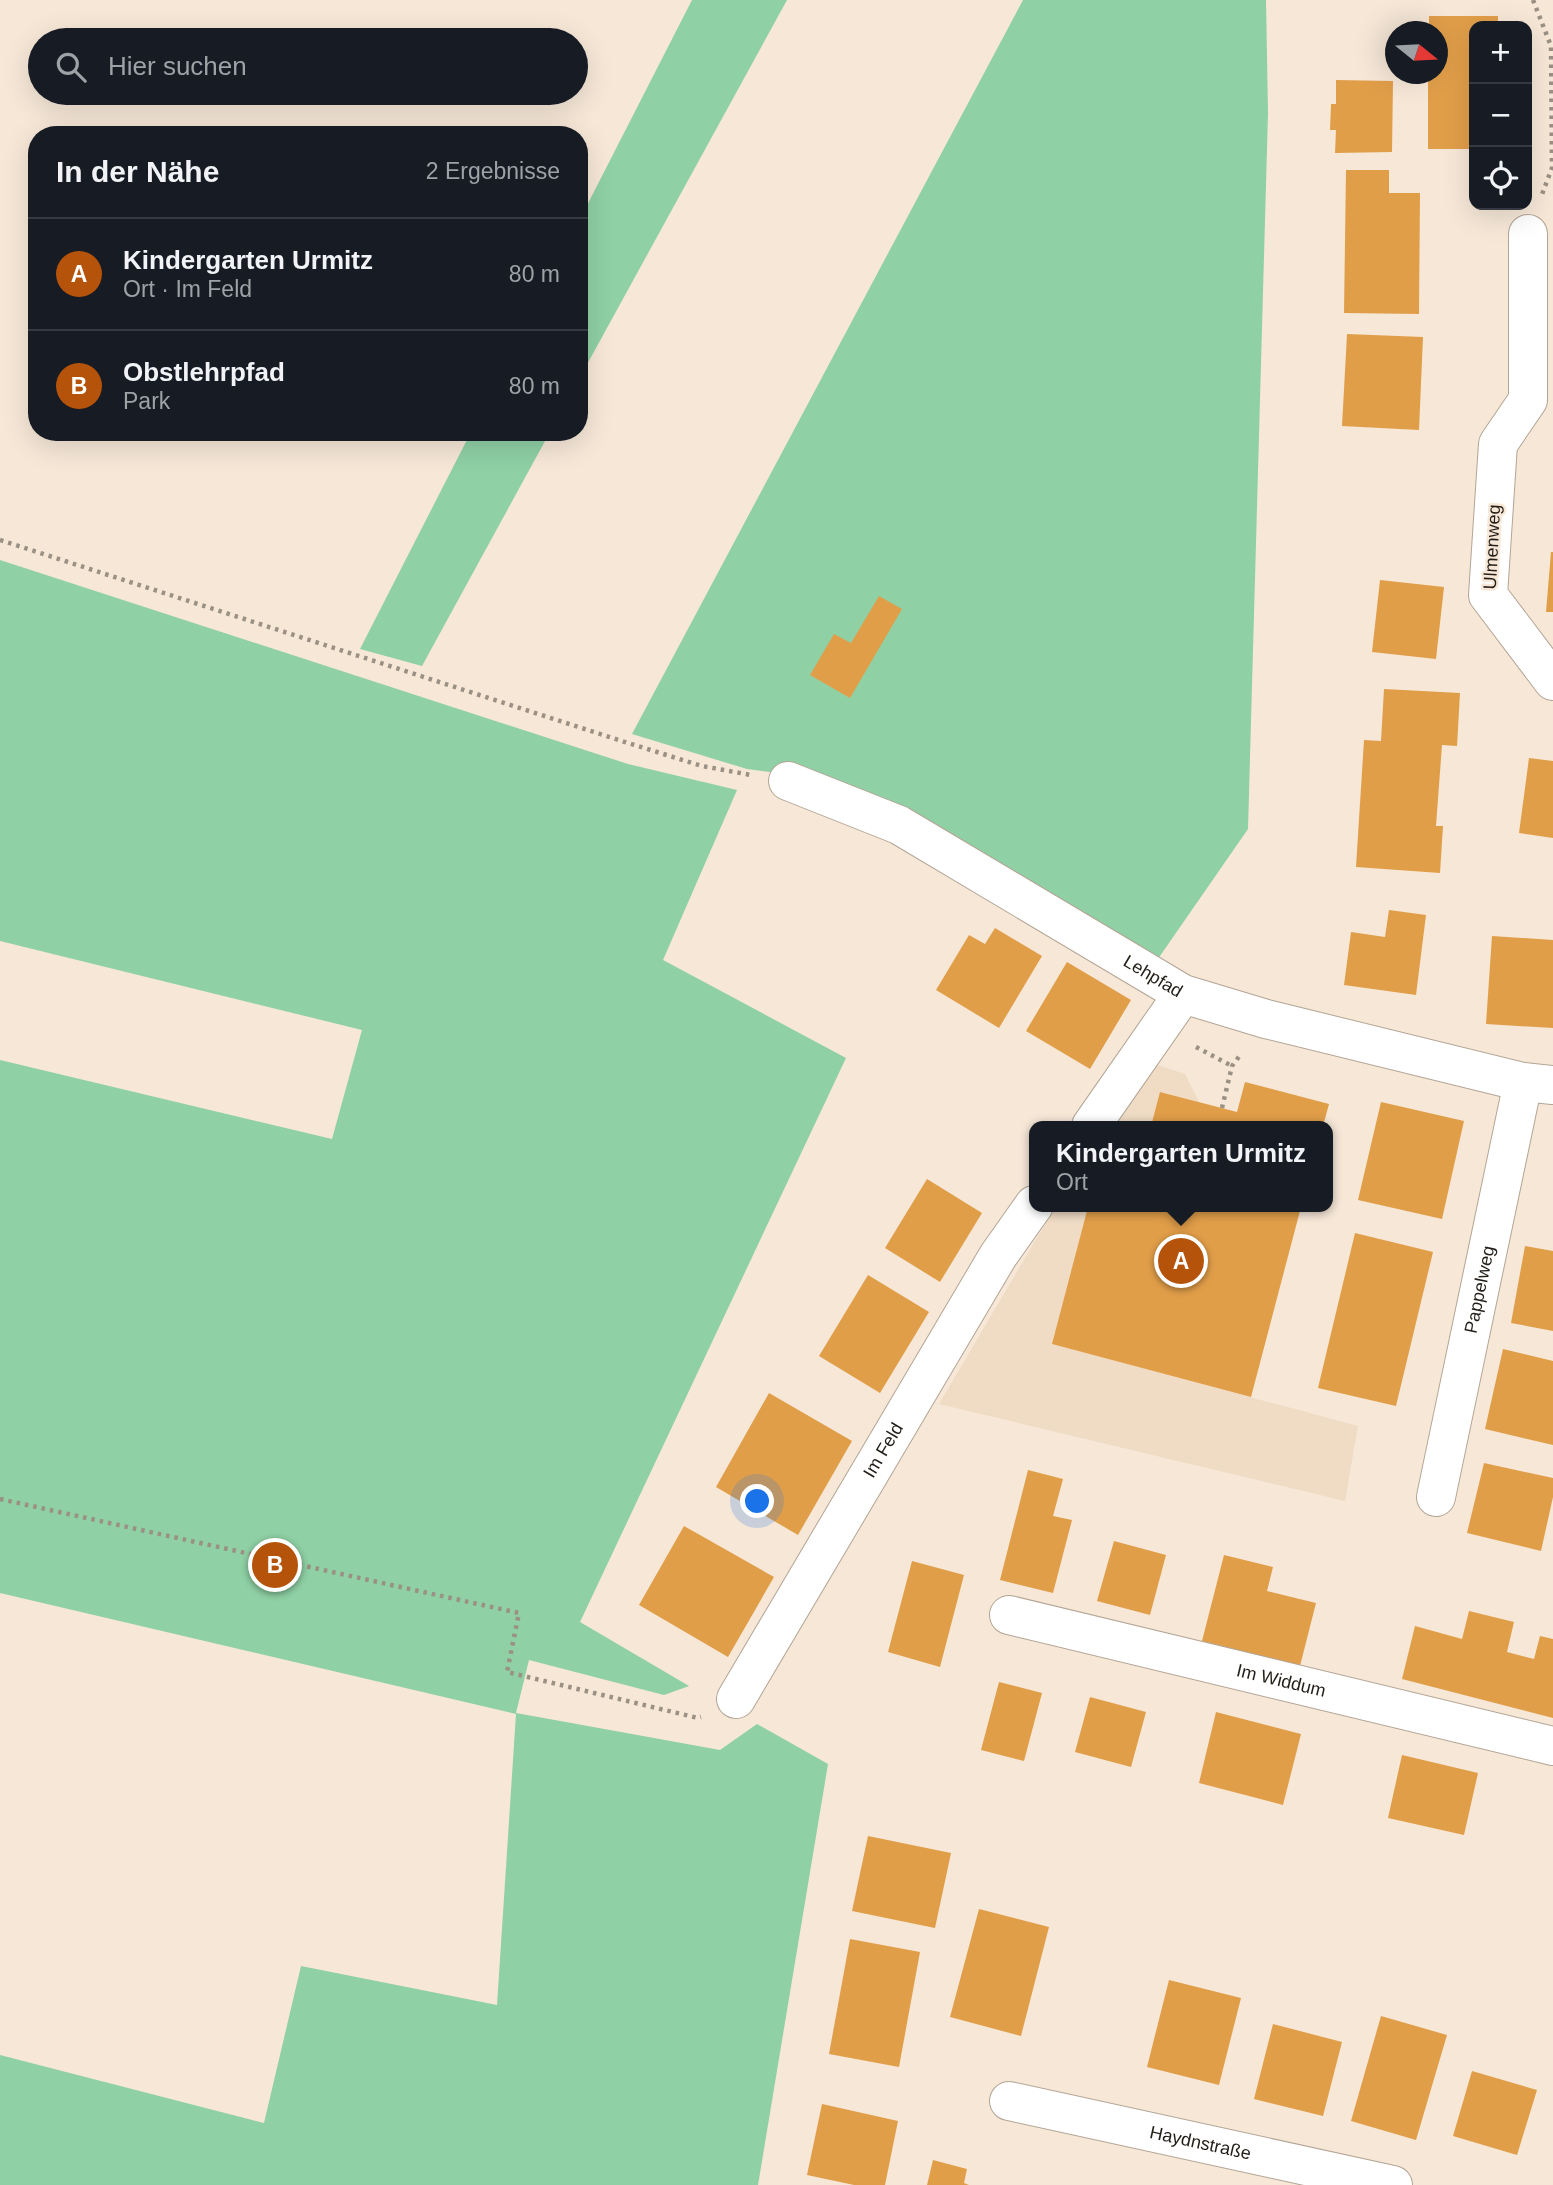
<!DOCTYPE html>
<html lang="de">
<meta charset="utf-8">
<style>
:root{--surface:#171b24;--page:#242831;--text:#f1f3f6;--muted:#9ea1a6;--line:#363941;--accent:#b45309}
body{margin:0;font-family:Helvetica,sans-serif;background:var(--page);color:var(--text)}
.controls{position:absolute;right:21px;top:21px;display:grid;overflow:hidden;border-radius:14px;box-shadow:0 7px 28px #0002}
.controls button{width:63px;height:63px;display:grid;place-items:center;padding:0;border:0;border-bottom:2px solid var(--line);background:var(--surface);color:var(--text);font:35px sans-serif}
.compass{position:absolute;left:1385px;top:21px;width:63px;height:63px;border-radius:50%;background:var(--surface);box-shadow:0 7px 28px #0002;rotate:108deg}
.you{position:absolute;left:758px;top:1502px;width:24px;height:24px;margin:-18px;border:5px solid #fff;border-radius:50%;background:#1a73e8;box-shadow:0 0 0 10px #1a73e833}
.badge{display:grid;place-items:center;width:46px;height:46px;border-radius:50%;background:var(--accent);color:#fff;font-size:23px;font-weight:700}
.pin{position:absolute;translate:-50% -50%;border:4px solid #fff;box-shadow:0 2px 7px #0006}
.popup{position:absolute;left:1029px;top:1121px;width:304px;height:91px;box-sizing:border-box;display:grid;place-content:center;border-radius:14px;background:var(--surface);filter:drop-shadow(0 2px 5px #0005);font-size:23px;white-space:nowrap;color:var(--muted)}
.popup b{font-size:26px;color:var(--text)}
.popup::after{content:'';position:absolute;left:50%;top:100%;margin-left:-14px;border:14px solid transparent;border-top-color:var(--surface)}
.list{margin:0;padding:0;list-style:none}
h2{display:flex;justify-content:space-between;align-items:center;height:91px;margin:0;padding:0 28px;font-size:30px}
h2 small{font-size:23px;font-weight:400;color:var(--muted)}
.list li{display:grid;grid-template-columns:46px 1fr auto;gap:21px;align-items:center;box-sizing:border-box;height:112px;padding:0 28px;border-top:2px solid var(--line)}
.list b{display:block;font-size:26px;white-space:nowrap}
.list p{margin:0;font-size:23px;white-space:nowrap;color:var(--muted)}
.list em{font-size:23px;font-style:normal;color:var(--muted)}
.icon{flex:none;width:38px;height:38px;fill:none;stroke:currentColor;stroke-width:2;stroke-linecap:round;stroke-linejoin:round}
.map{position:relative;flex:none;width:1553px;height:2185px;overflow:hidden}
.search{position:absolute;background:var(--surface);box-shadow:0 7px 28px #0002;left:28px;top:28px;width:560px;height:77px;display:flex;align-items:center;gap:18px;box-sizing:border-box;padding:0 24px;border-radius:38px;color:var(--muted);font-size:26px}
.panel{position:absolute;background:var(--surface);box-shadow:0 7px 28px #0002;left:28px;top:126px;width:560px;height:315px;border-radius:28px}
.map>svg:first-child{display:block}
.built{fill:#f0dcc5}
.green{fill:#8fd0a4}
.building{fill:#e19e49}
.lines{fill:none;stroke-linecap:round;stroke-linejoin:round}
.street-casing{stroke:#b3a595;stroke-width:40}
.path{stroke:#9a9084;stroke-width:4.5;stroke-dasharray:3.5 5;stroke-linecap:butt}
.street{stroke:#fff;stroke-width:38}
.labels{text-anchor:middle;dominant-baseline:central;stroke-width:5;stroke-linejoin:round;paint-order:stroke}
.street-label{font-size:18px;fill:#231e18;stroke:#f6e7d7}
</style>
<div class="map">
<svg width="1553" height="2185" viewBox="0 0 1553 2185">
<rect width="100%" height="100%" fill="#f6e7d7"/>
<!-- built -->
<path class="built" d="M1155,1064L1185,1074L1199,1102L1161,1092L1151,1126H1110Z
M1055,1207H1088L1053,1344L1358,1426L1345,1501L939,1404Z"/>
<!-- green -->
<path class="green" d="M692,0H787L579,379V221Z
M1023,0H1266L1268,113L1248,829L1153,966L806,777L747,769L632,734Z
M471,432H550L422,666L360,649Z
M0,560L628,764L737,790L663,960L846,1058L580,1622L689,1686L664,1695L529,1660L516,1713L720,1750L757,1724L828,1764L758,2185H0V2055L264,2123L301,1966L497,2005L516,1714L0,1593V1060L332,1139L362,1030L0,941Z"/>
<!-- building -->
<path class="building" d="M1429,16H1498V26H1474V149H1428V74H1438V32H1429Z
M1336,80L1393,81L1392,152L1335,153L1336,130H1330L1331,104H1336Z
M1346,170H1389V193H1420L1419,314L1344,313Z
M1347,334L1423,337L1419,430L1342,426Z
M1551,552H1553V612H1546Z
M1380,580L1444,587L1436,659L1372,652Z
M879,596L902,609L850,698L810,675L834,634L851,643Z
M1384,689L1460,693L1457,746L1442,745L1436,826H1443L1440,873L1356,867L1364,740L1381,741Z
M1529,758L1553,761V838L1519,833Z
M1389,910L1426,915L1416,995L1344,985L1351,932L1385,937Z
M995,928L1042,956L999,1028L936,990L969,935L985,944Z
M1492,936L1553,940V1028L1486,1024Z
M1067,962L1131,1000L1090,1069L1026,1031Z
M1245,1082L1329,1104L1323,1126H1151L1160,1092L1237,1112Z
M1381,1102L1464,1121L1442,1219L1358,1200Z
M927,1179L982,1213L940,1282L885,1248Z
M1088,1207H1301L1251,1397L1052,1344Z
M1355,1233L1433,1252L1396,1406L1318,1388Z
M1525,1246L1553,1251V1331L1511,1323Z
M868,1275L929,1312L880,1393L819,1356Z
M1503,1349L1553,1361V1445L1485,1429Z
M769,1393L852,1441L798,1535L716,1487Z
M1484,1463L1553,1478V1497L1541,1551L1467,1533Z
M1028,1470L1063,1479L1053,1516L1072,1520L1053,1593L1000,1580Z
M684,1526L774,1577L728,1657L639,1605Z
M1114,1541L1166,1555L1150,1615L1097,1601Z
M1224,1555L1273,1567L1267,1591L1316,1603L1300,1666L1202,1641Z
M912,1561L964,1575L940,1667L888,1652Z
M1469,1611L1514,1622L1507,1652L1534,1659L1540,1636L1553,1639V1718L1402,1679L1415,1626L1462,1639Z
M999,1682L1042,1693L1024,1761L981,1750Z
M1090,1697L1146,1712L1131,1767L1075,1752Z
M1216,1712L1301,1734L1283,1805L1199,1783Z
M1402,1755L1478,1773L1464,1835L1388,1818Z
M868,1836L951,1853L935,1928L852,1911Z
M979,1909L1049,1927L1021,2036L950,2017Z
M850,1939L920,1952L899,2067L829,2054Z
M1169,1980L1241,1998L1219,2085L1147,2067Z
M1381,2016L1447,2035L1416,2140L1351,2121Z
M1273,2024L1342,2042L1323,2116L1254,2099Z
M1472,2071L1537,2090L1517,2155L1453,2136Z
M822,2104L898,2121L885,2185H854L807,2175Z
M933,2160L967,2169L964,2183L969,2185H927Z"/>
<g class="lines">
<defs>
<g id="street">
<path d="M1528,234V400L1498,444L1488,595L1553,681"/>
<path id="s1" d="M788,781L899,825L1183,994L1266,1019L1523,1082L1553,1085"/>
<path d="M1091,1126L1183,994"/>
<path id="s2" d="M1436,1497L1523,1082"/>
<path id="s3" d="M1009,1615L1553,1746"/>
<path id="s4" d="M736,1699L998,1256L1034,1205"/>
<path id="s5" d="M1009,2101L1393,2185"/>
</g>
</defs>
<!-- street casing -->
<use href="#street" class="street-casing"/>
<!-- path -->
<path class="path" d="M1533,0L1551,46L1552,168L1541,197
M0,540L628,743L702,766L751,775
M1196,1047L1232,1066
M1222,1108L1232,1066L1241,1054
M0,1499L519,1613L507,1672L698,1718L701,1717"/>
<!-- street -->
<use href="#street" class="street"/>
</g>
<g class="labels">
<!-- street labels -->
<g class="street-label">
<text transform="translate(1492 547) rotate(-87)">Ulmenweg</text>
<text stroke="none"><textPath href="#s1" startOffset="415">Lehpfad</textPath></text>
<text stroke="none"><textPath href="#s2" startOffset="212">Pappelweg</textPath></text>
<text stroke="none"><textPath href="#s4" startOffset="289">Im Feld</textPath></text>
<text stroke="none"><textPath href="#s3" startOffset="280">Im Widdum</textPath></text>
<text stroke="none"><textPath href="#s5" startOffset="196">Haydnstraße</textPath></text>
</g>
</g>
</svg>
<div class="controls">
<button>+</button>
<button>−</button>
<button><svg class="icon" aria-label="locate" viewBox="0 0 24 24"><circle cx="12" cy="12" r="6"/><path d="M12 2v4M12 18v4M2 12h4M18 12h4"/></svg></button>
</div>
<svg class="compass" viewBox="-18 -18 36 36"><path d="M0-13l5 13h-10z" fill="#e53935"/><path d="M0 13l5-13h-10z" fill="#9ea1a6"/></svg>
<div class="you"></div>
<div class="pin badge" style="left:1181px;top:1261px">A</div>
<div class="popup"><b>Kindergarten Urmitz</b>Ort</div>
<div class="pin badge" style="left:275px;top:1565px">B</div>
<div class="search"><svg class="icon" aria-label="search" viewBox="0 0 24 24"><circle cx="10" cy="10" r="6"/><path d="M15 15l6 6"/></svg>Hier suchen</div>
<section class="panel">
<h2>In der Nähe<small>2 Ergebnisse</small></h2>
<ul class="list">
<li><span class="badge">A</span><div><b>Kindergarten Urmitz</b><p>Ort · Im Feld</p></div><em>80 m</em></li>
<li><span class="badge">B</span><div><b>Obstlehrpfad</b><p>Park</p></div><em>80 m</em></li>
</ul>
</section>
</div>
